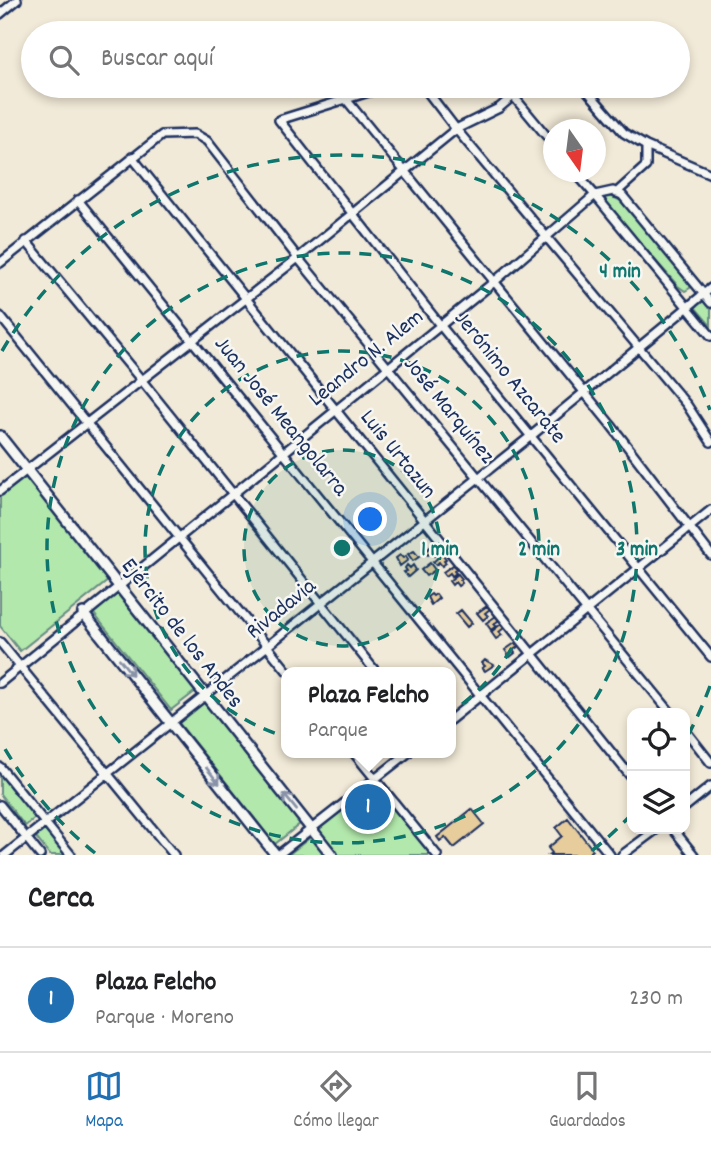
<!DOCTYPE html>
<html lang="es">
<meta charset="utf-8">
<style>
:root{--surface:#fff;--page:#f6f6f6;--text:#202124;--muted:#757577;--line:#e0e0e0;--accent:#1f6fb2}
body{margin:0;font-family:Dekko,sans-serif;background:var(--page);color:var(--text)}
.controls{position:absolute;right:21px;bottom:21px;display:grid;overflow:hidden;border-radius:14px;box-shadow:0 4px 10px #0003}
.controls button{width:63px;height:63px;display:grid;place-items:center;padding:0;border:0;border-bottom:2px solid var(--line);background:var(--surface);color:var(--text);font:35px sans-serif}
.compass{position:absolute;left:543px;top:119px;width:63px;height:63px;border-radius:50%;background:var(--surface);box-shadow:0 4px 10px #0003;rotate:166deg}
.you{position:absolute;left:371px;top:520px;width:24px;height:24px;margin:-18px;border:5px solid #fff;border-radius:50%;background:#1a73e8;box-shadow:0 0 0 10px #1a73e833}
.badge{display:grid;place-items:center;width:46px;height:46px;border-radius:50%;background:var(--accent);color:#fff;font-size:23px;font-weight:700}
.pin{position:absolute;translate:-50% -50%;border:4px solid #fff;box-shadow:0 2px 7px #0006}
.popup{position:absolute;left:281px;top:667px;width:175px;height:91px;box-sizing:border-box;display:grid;place-content:center;border-radius:14px;background:var(--surface);filter:drop-shadow(0 2px 5px #0005);font-size:23px;white-space:nowrap;color:var(--muted)}
.popup b{font-size:26px;color:var(--text)}
.popup::after{content:'';position:absolute;left:50%;top:100%;margin-left:-14px;border:14px solid transparent;border-top-color:var(--surface)}
.list{margin:0;padding:0;list-style:none}
h2{display:flex;justify-content:space-between;align-items:center;height:91px;margin:0;padding:0 28px;font-size:30px}
h2 small{font-size:23px;font-weight:400;color:var(--muted)}
.list li{display:grid;grid-template-columns:46px 1fr auto;gap:21px;align-items:center;box-sizing:border-box;height:105px;padding:0 28px;border-top:2px solid var(--line)}
.list b{display:block;font-size:26px;white-space:nowrap}
.list p{margin:0;font-size:23px;white-space:nowrap;color:var(--muted)}
.list em{font-size:23px;font-style:normal;color:var(--muted)}
.icon{flex:none;width:38px;height:38px;fill:none;stroke:currentColor;stroke-width:2;stroke-linecap:round;stroke-linejoin:round}
.map{position:relative;flex:none;width:711px;height:855px;overflow:hidden}
.search{position:absolute;background:var(--surface);box-shadow:0 4px 10px #0003;left:21px;right:21px;top:21px;height:77px;display:flex;align-items:center;gap:18px;box-sizing:border-box;padding:0 24px;border-radius:38px;color:var(--muted);font-size:26px}
.sheet{height:196px;background:var(--surface)}
nav{display:flex;justify-content:space-around;align-items:center;box-sizing:border-box;height:98px;border-top:2px solid var(--line);background:var(--surface);font-size:19px;color:var(--muted)}
nav a{display:grid;justify-items:center;gap:4px}
nav .on{color:var(--accent)}
.map>svg:first-child{display:block}
.green{fill:#b2e8ab;stroke:#668c84;stroke-width:2}
.building{fill:#e7cd9c;stroke:#1b2f5e;stroke-width:2}
.lines{fill:none;stroke-linecap:round;stroke-linejoin:round}
.minor-casing{stroke:#1b2f5e;stroke-width:12}
.tertiary-casing{stroke:#1b2f5e;stroke-width:14}
.minor{stroke:#f6f6f2;stroke-width:7}
.tertiary{stroke:#f6f6f2;stroke-width:9}
.oneway{stroke:#8892a8}
.ring{fill:none;stroke:#0f766e;stroke-width:3.5;stroke-dasharray:12 9}
.labels{text-anchor:middle;dominant-baseline:central;stroke-width:5;stroke-linejoin:round;paint-order:stroke}
.street-label{font-size:23px;fill:#1b2f5e;stroke:#f6f6f2}
.centre{fill:#0f766e;stroke:#f6f6f2;stroke-width:3.5}
.ring-label{font-size:21px;text-anchor:middle;font-weight:bold;fill:#0f766e;stroke:#f6f6f2;stroke-width:5;stroke-linejoin:round;paint-order:stroke}
</style>
<div class="map">
<svg width="711" height="855" viewBox="0 0 711 855">
<rect width="100%" height="100%" fill="#f2ead8"/>
<filter id="ink" filterUnits="userSpaceOnUse"><feTurbulence type="fractalNoise" baseFrequency=".0143" numOctaves="2"/><feDisplacementMap in="SourceGraphic" scale="14" xChannelSelector="R" yChannelSelector="G"/><feConvolveMatrix kernelMatrix="1 2 1 2 8 2 1 2 1" color-interpolation-filters="sRGB"/></filter>
<g filter="url(#ink)">
<!-- green -->
<path class="green" d="M603,197H613L621,201L690,282V288L685,291L678,286L602,200Z
M703,298L711,308V326L694,306Z
M25,475L109,580L20,651L0,626V495Z
M117,589L197,690L171,710L91,610Z
M205,702L301,823L275,844L179,723Z
M0,771L36,817L25,826L0,794Z
M373,784L431,855H337L316,830Z
M45,827L68,855H50L34,835Z
M312,836L327,855H288Z"/>
<!-- building -->
<path class="building" d="M434,544L438,549L436,551L438,553L434,556L431,553L428,555L424,552Z
M414,551L419,557L413,561L408,554Z
M442,554L446,559L444,561L446,563L442,566L439,562L436,565L433,562Z
M400,555L403,558L406,556L408,560L400,566L396,558Z
M430,563L435,570L426,576L421,570Z
M407,565L410,568L413,565L416,570L408,577L404,572L407,571L405,568Z
M453,565L456,569L454,571L456,573L452,576L450,573L446,576L443,572Z
M458,574L462,579L460,580L462,583L458,586L455,582L452,585L449,581Z
M431,594L433,596L436,594L439,598L431,605L427,597Z
M487,606L490,609L485,613L488,616L483,620L477,613Z
M461,610L472,623L467,627L456,614Z
M496,616L499,620L494,624L496,626L491,630L486,623Z
M501,624L504,628L499,632L502,635L496,639L491,632Z
M515,643L518,647L513,650L515,653L510,657L505,650Z
M485,660L494,665L485,671L482,668L485,666L482,663Z
M472,809L484,824L454,848L445,837L440,841L437,837Z
M568,818L593,850L587,855H549L552,853L548,848L562,836L556,828Z"/>
<g class="lines">
<defs>
<path id="minor" d="M0,14L17,0
M388,86L279,120L440,325L711,657
M423,86L456,129L687,405L711,442
M505,86L554,145
M583,86L624,133L646,146L711,174
M345,98L611,425L711,555
M132,157L632,778
M575,172L595,195L613,191L622,195L711,303
M616,193L646,166V146
M78,200L610,855
M26,241L143,382L376,672
M0,263L162,135L195,134L207,141L298,258L671,713
M0,316L288,672
M0,491L298,258L456,129L499,108L513,96
M0,642L174,855
M0,683L494,282L595,195L711,336
M450,720L711,510
M685,730L711,763
M354,753L437,855
M0,767L71,855
M0,805L40,855
M685,807L711,786
M673,829L694,855
M5,855L531,436L711,288
M278,855L408,753
M622,855L657,829"/>
<path id="tertiary" d="M0,436L332,855
M83,613L276,855"/>
</defs>
<!-- minor casing -->
<use href="#minor" class="minor-casing"/>
<!-- tertiary casing -->
<use href="#tertiary" class="tertiary-casing"/>
<!-- minor -->
<use href="#minor" class="minor"/>
<!-- tertiary -->
<use href="#tertiary" class="tertiary"/>
</g>
<!-- one-way arrows -->
<defs><path id="oneway-shaft" d="M-6 0H5M1.5-3L5.5 0L1.5 3" fill="none" stroke-width="1.6" stroke-linecap="round" stroke-linejoin="round" transform="scale(1.75)"/></defs>
<g class="oneway">
<use href="#oneway-shaft" transform="translate(126 667) rotate(51)"/>
<use href="#oneway-shaft" transform="translate(213 776) rotate(51)"/>
<use href="#oneway-shaft" transform="translate(290 802) rotate(-129)"/>
</g>
</g>
<!-- distance rings -->
<circle cx="342" cy="548" r="98" fill="#0f766e" fill-opacity=".12"/>
<g class="ring">
<circle cx="342" cy="548" r="98"/>
<circle cx="342" cy="548" r="197"/>
<circle cx="342" cy="548" r="295"/>
<path d="M710 686A393 393 0 0 1 686 739M632 814A393 393 0 0 1 589 853M95 853A393 393 0 0 1 2 744M2 351A393 393 0 0 1 710 410"/>
</g>
<g class="labels">
<!-- street labels -->
<g class="street-label">
<text transform="translate(367 359) rotate(-39)">Leandro N. Alem</text>
<text transform="translate(509 378) rotate(51)">Jerónimo Azcarate</text>
<text transform="translate(448 411) rotate(51)">José Marquínez</text>
<text transform="translate(280 417) rotate(51)">Juan José Meangolarra</text>
<text transform="translate(397 455) rotate(51)">Luis Urtazun</text>
<text transform="translate(282 610) rotate(-39)">Rivadavia</text>
<text transform="translate(181 634) rotate(52)">Ejército de los Andes</text>
</g>
</g>
<circle cx="342" cy="548" r="10" class="centre"/>
<g class="ring-label">
<text x="620" y="277">4 min</text>
<text x="440" y="555">1 min</text>
<text x="539" y="555">2 min</text>
<text x="637" y="555">3 min</text>
</g>
</svg>
<div class="controls">
<button><svg class="icon" aria-label="locate" viewBox="0 0 24 24"><circle cx="12" cy="12" r="6"/><path d="M12 2v4M12 18v4M2 12h4M18 12h4"/></svg></button>
<button><svg class="icon" aria-label="layers" viewBox="0 0 24 24"><path d="M12 4l9 5-9 5-9-5zM3 14l9 5 9-5"/></svg></button>
</div>
<svg class="compass" viewBox="-18 -18 36 36"><path d="M0-13l5 13h-10z" fill="#e53935"/><path d="M0 13l5-13h-10z" fill="#757577"/></svg>
<div class="you"></div>
<div class="pin badge" style="left:368px;top:807px">1</div>
<div class="popup"><b>Plaza Felcho</b>Parque</div>
<div class="search"><svg class="icon" aria-label="search" viewBox="0 0 24 24"><circle cx="10" cy="10" r="6"/><path d="M15 15l6 6"/></svg>Buscar aquí</div>
</div>
<section class="sheet">
<h2>Cerca<small></small></h2>
<ul class="list">
<li><span class="badge">1</span><div><b>Plaza Felcho</b><p>Parque · Moreno</p></div><em>230 m</em></li>
</ul>
</section>
<nav>
<a class="on"><svg class="icon" aria-label="map" viewBox="0 0 24 24"><path d="M3 6l6-2 6 2 6-2v14l-6 2-6-2-6 2zM9 4v14M15 6v14"/></svg>Mapa</a>
<a><svg class="icon" aria-label="directions" viewBox="0 0 24 24"><path d="M12 3l9 9-9 9-9-9zM9 14v-3h6M13 9l2 2-2 2"/></svg>Cómo llegar</a>
<a><svg class="icon" aria-label="saved" viewBox="0 0 24 24"><path d="M7 4h10v16l-5-4-5 4z"/></svg>Guardados</a>
</nav>
